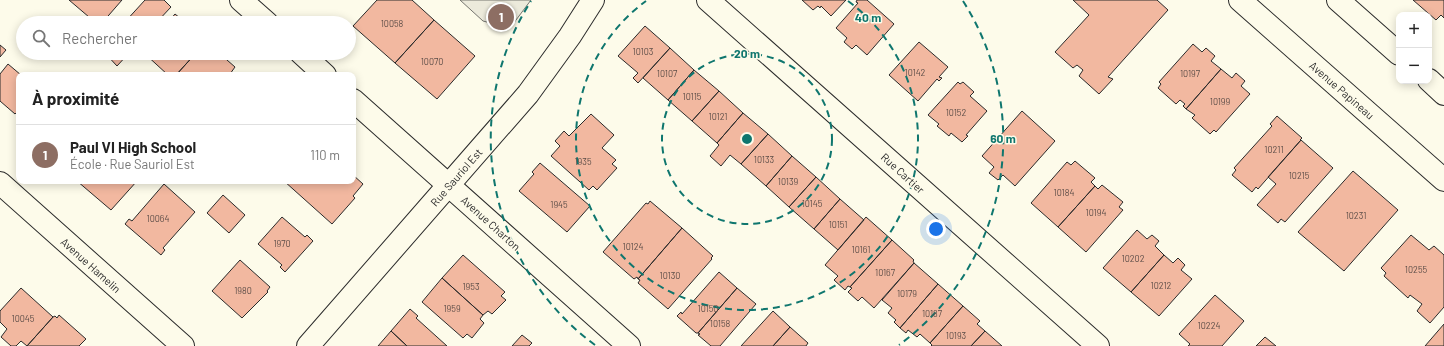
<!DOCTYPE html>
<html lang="fr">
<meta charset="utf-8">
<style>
:root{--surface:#fff;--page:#f6f6f6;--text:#222;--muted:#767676;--line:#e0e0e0;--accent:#2563eb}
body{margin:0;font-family:Barlow,sans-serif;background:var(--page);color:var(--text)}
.controls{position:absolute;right:12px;top:12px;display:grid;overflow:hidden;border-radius:8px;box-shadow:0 2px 10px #0003}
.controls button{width:36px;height:36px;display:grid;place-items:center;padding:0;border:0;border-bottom:1px solid var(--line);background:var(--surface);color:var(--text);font:20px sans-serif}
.you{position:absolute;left:936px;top:229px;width:14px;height:14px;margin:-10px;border:3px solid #fff;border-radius:50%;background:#1a73e8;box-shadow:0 0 0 6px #1a73e833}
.badge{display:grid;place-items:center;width:26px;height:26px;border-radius:50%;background:var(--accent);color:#fff;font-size:13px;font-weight:700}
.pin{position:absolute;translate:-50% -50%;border:2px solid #fff;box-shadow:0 1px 4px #0006}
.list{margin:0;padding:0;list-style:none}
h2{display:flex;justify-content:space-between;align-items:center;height:52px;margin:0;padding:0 16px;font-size:17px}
h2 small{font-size:13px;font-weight:400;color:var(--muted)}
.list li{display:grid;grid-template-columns:26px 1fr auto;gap:12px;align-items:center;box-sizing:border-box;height:60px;padding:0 16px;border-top:1px solid var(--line)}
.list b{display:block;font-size:15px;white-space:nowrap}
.list p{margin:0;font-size:13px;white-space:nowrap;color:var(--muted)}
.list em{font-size:13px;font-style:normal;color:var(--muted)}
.icon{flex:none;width:22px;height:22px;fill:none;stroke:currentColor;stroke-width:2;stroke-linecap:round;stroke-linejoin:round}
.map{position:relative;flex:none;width:1444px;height:346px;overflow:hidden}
.search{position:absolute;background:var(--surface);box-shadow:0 2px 10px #0003;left:16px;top:16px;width:340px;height:44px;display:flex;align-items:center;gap:10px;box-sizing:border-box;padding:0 14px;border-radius:22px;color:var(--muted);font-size:15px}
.panel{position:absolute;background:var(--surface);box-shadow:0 2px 10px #0003;left:16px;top:72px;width:340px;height:112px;border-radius:8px}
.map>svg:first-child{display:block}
.parking{fill:#eceadb;stroke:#74746e}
.building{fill:#f2b8a0;stroke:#2b2b2b}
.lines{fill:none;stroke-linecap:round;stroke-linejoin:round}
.street-casing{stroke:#2b2b2b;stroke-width:24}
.primary-casing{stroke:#2b2b2b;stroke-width:24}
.street{stroke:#fdfbea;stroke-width:22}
.primary{stroke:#fdfbea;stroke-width:22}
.ring{fill:none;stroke:#0f766e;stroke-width:2;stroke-dasharray:7 5}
.labels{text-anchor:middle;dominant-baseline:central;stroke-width:3;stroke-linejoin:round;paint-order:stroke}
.number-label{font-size:9px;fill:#5d4e48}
.street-label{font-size:11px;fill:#2b2b2b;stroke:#fdfbea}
.centre{fill:#0f766e;stroke:#fdfbea;stroke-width:2}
.ring-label{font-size:12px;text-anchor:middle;font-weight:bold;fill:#0f766e;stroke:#fdfbea;stroke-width:3;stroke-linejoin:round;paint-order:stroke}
</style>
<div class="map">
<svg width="1444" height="346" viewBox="0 0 1444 346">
<rect width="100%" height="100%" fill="#fdfbea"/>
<!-- parking -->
<path class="parking" d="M460,0H531L510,28L483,21Z"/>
<!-- building -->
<path class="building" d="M69,0H122L102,23H96Z
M145,0H164L171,7L156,23H124Z
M377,0H412L434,20L395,63L353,26Z
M802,0H846L831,16L821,6L820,8L818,6L813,10Z
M857,0H867L894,24L867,55L856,45L852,49L844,42L847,38L836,28L858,3L856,2Z
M1073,0H1157L1168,10L1108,77L1113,79L1099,94L1079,76L1083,70L1077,65L1073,68L1055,52L1089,15Z
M1413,0H1444V18L1441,15L1436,20Z
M175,14L186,23H170L171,22L170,20Z
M434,20L475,56L437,99L395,63Z
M645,26L670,48L638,83L633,78L638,73L618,56Z
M919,42L948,67L939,77L942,78L939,81L937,79L918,101L889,75Z
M1193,44L1202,52L1206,48L1215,56L1211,61L1221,69L1186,109L1183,106L1185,104L1180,100L1176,104L1158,88L1161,84L1159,82Z
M0,45L6,50L0,57Z
M670,48L694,70L668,100L643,78Z
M105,53H129L117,66Z
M144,53H196L176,75H168Z
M196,53H219L235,67L230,74L229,72L226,75H176Z
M8,64L21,75H19V110L15,114L0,101V74Z
M1221,69L1232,78L1236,73L1245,81L1241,86L1250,94L1216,132L1214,130L1210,134L1192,118L1195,115L1186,109Z
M694,70L719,91L692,121L668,100Z
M958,82L960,84L963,82L974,92L970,96L987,111L966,135L968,136L962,142L951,133L949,136L937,126L939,124L928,115Z
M719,91L743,113L717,143L692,121Z
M1022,111L1055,141L1015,186L1003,175L998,180L989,173L994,167L982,156Z
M743,113L768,134L741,164L730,155L721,166L710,156L719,145L717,143Z
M591,114L614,135L602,148L616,160L612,164L617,168L597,190L593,186L589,190L551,156L560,146L555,141L564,131L569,136Z
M1277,116L1302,138L1300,140H1301L1258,189L1256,187L1252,192L1232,175L1236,170L1234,168L1272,126L1270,124Z
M768,134L792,156L766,186L741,164Z
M1301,140L1333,168L1285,222L1281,219L1278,223L1257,205L1276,184L1268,177Z
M792,156L816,177L789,207L766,186Z
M1075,161L1095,178L1091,182L1095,186L1058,227L1031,203L1067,162L1071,165Z
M540,163L590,206L567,232L519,191L534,174L532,172Z
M1353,171L1398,210L1344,271L1298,232Z
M353,175L363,184L353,196L355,198L332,224L284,181H353Z
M816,177L840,199L814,229L789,207Z
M77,181H137L111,210Z
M164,184L195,212L163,248L165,250L161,255L125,224L129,219L132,221Z
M1102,185L1123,202L1119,207L1123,210L1086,252L1058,227L1095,186L1098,189Z
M223,195L245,215L229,233L207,213Z
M840,199L864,220L838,250L814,229Z
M650,201L682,228L638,279L637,277L634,279L603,252L646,203L648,204Z
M282,217L305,237L307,235L313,241L285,272L280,267L282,265L258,244Z
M866,217L892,240L850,287L848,286L845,290L834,280L838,276L825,265Z
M682,228L713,256L711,258L712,259L668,309L638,283L640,280L638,279Z
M1137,230L1147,239L1152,235L1159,241L1155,246L1164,255L1131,292L1103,268Z
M1411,235L1429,250L1434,246L1444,255V307L1430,323L1417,311L1422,304L1410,295L1408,298L1384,276L1386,273L1381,268Z
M892,240L914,260L913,261L914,263L874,308L862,297L858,301L848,292L852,288L850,287Z
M463,255L505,292L501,296L506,300L492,314L488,311L483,315L442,278Z
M1164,255L1173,263L1178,258L1185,265L1181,270L1192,279L1159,316L1131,292Z
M240,260L270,287L267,291L268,292L242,318L212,291Z
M914,263L938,284L900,328L894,322L896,320L888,313L892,308L882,300Z
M719,272L737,288L698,333H696L677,316L681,312L682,314Z
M442,278L483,315L480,319L484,323L472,338L467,334L463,338L422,302Z
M938,284L963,306L930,343L920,334L917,337L908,330L906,333L900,328Z
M21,288L53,317L27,346L21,341L16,346H11L1,337L7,329L0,322V311Z
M737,288L756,304L720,346H711L698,335L700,334L698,333Z
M1215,295L1244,321L1222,346H1188L1190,344L1179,334Z
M963,306L980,321L977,324L985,331L971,346H931L932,345L930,343Z
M410,309L418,316L416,318L447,346H407L391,331Z
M773,311L790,327L773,346H741Z
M59,315L86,339L79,346H27L53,317L55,316L57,318Z
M1444,324V346H1425Z
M790,327L808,343L806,346H773Z
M391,331L407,346H378Z
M985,331L1002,346H971Z
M522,335L532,343L529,346H512Z
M1265,337L1276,346H1256Z"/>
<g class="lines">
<defs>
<path id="street" d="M241,0L267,23
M708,0L1098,346
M301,53L325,75
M353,100L629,346
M0,183L183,346
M308,346L528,94L570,36L593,0"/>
<path id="primary" d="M1240,0L1444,180
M1338,0L1399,54
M1429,80L1444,94"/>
</defs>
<!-- street casing -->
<use href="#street" class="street-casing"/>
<!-- primary casing -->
<use href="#primary" class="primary-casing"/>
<!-- street -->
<use href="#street" class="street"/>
<!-- primary -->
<use href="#primary" class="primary"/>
</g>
<!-- distance rings -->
<g class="ring">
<circle cx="747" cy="139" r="85"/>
<path d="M848 1A171 171 0 1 1 646 1"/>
<path d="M595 345A256 256 0 0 1 531 1M963 1A256 256 0 0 1 899 345"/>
</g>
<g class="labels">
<!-- number labels -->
<g class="number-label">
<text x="392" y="23">10058</text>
<text x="643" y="51">10103</text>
<text x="432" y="61">10070</text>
<text x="915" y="72">10142</text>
<text x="667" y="73">10107</text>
<text x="1190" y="73">10197</text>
<text x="692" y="96">10115</text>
<text x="1220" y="101">10199</text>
<text x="956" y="112">10152</text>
<text x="718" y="116">10121</text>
<text x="1274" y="149">10211</text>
<text x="764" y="159">10133</text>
<text x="583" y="161">1935</text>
<text x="1299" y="175">10215</text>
<text x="788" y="181">10139</text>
<text x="1064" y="192">10184</text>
<text x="812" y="203">10145</text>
<text x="559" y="204">1945</text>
<text x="1096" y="212">10194</text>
<text x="1356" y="215">10231</text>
<text x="158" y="218">10064</text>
<text x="838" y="224">10151</text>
<text x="282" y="243">1970</text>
<text x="633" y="246">10124</text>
<text x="861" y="249">10161</text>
<text x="1133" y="258">10202</text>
<text x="1416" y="269">10255</text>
<text x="885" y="272">10167</text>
<text x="670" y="275">10130</text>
<text x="1161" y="285">10212</text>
<text x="471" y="286">1953</text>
<text x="243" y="290">1980</text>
<text x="907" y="293">10179</text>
<text x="452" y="308">1959</text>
<text x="708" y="308">10150</text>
<text x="932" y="313">10187</text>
<text x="23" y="318">10045</text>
<text x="720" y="323">10158</text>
<text x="1209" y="325">10224</text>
<text x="956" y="335">10193</text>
</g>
<!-- street labels -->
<g class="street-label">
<text transform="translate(1342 90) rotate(41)">Avenue Papineau</text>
<text transform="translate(903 173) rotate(42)">Rue Cartier</text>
<text transform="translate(456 177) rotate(-49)">Rue Sauriol Est</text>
<text transform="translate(491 223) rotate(42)">Avenue Charton</text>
<text transform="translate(91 265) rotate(42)">Avenue Hamelin</text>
</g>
</g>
<circle cx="747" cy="139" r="6" class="centre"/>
<g class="ring-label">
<text x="868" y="22">40 m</text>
<text x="747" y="58">20 m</text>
<text x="1003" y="143">60 m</text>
</g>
</svg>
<div class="controls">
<button>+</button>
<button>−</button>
</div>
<div class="you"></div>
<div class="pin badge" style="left:501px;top:17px;background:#8d6e63">1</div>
<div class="search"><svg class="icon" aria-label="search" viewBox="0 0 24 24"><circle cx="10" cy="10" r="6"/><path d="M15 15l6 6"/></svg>Rechercher</div>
<section class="panel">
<h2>À proximité<small></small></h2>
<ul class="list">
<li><span class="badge" style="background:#8d6e63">1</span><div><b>Paul VI High School</b><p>École · Rue Sauriol Est</p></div><em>110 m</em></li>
</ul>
</section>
</div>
